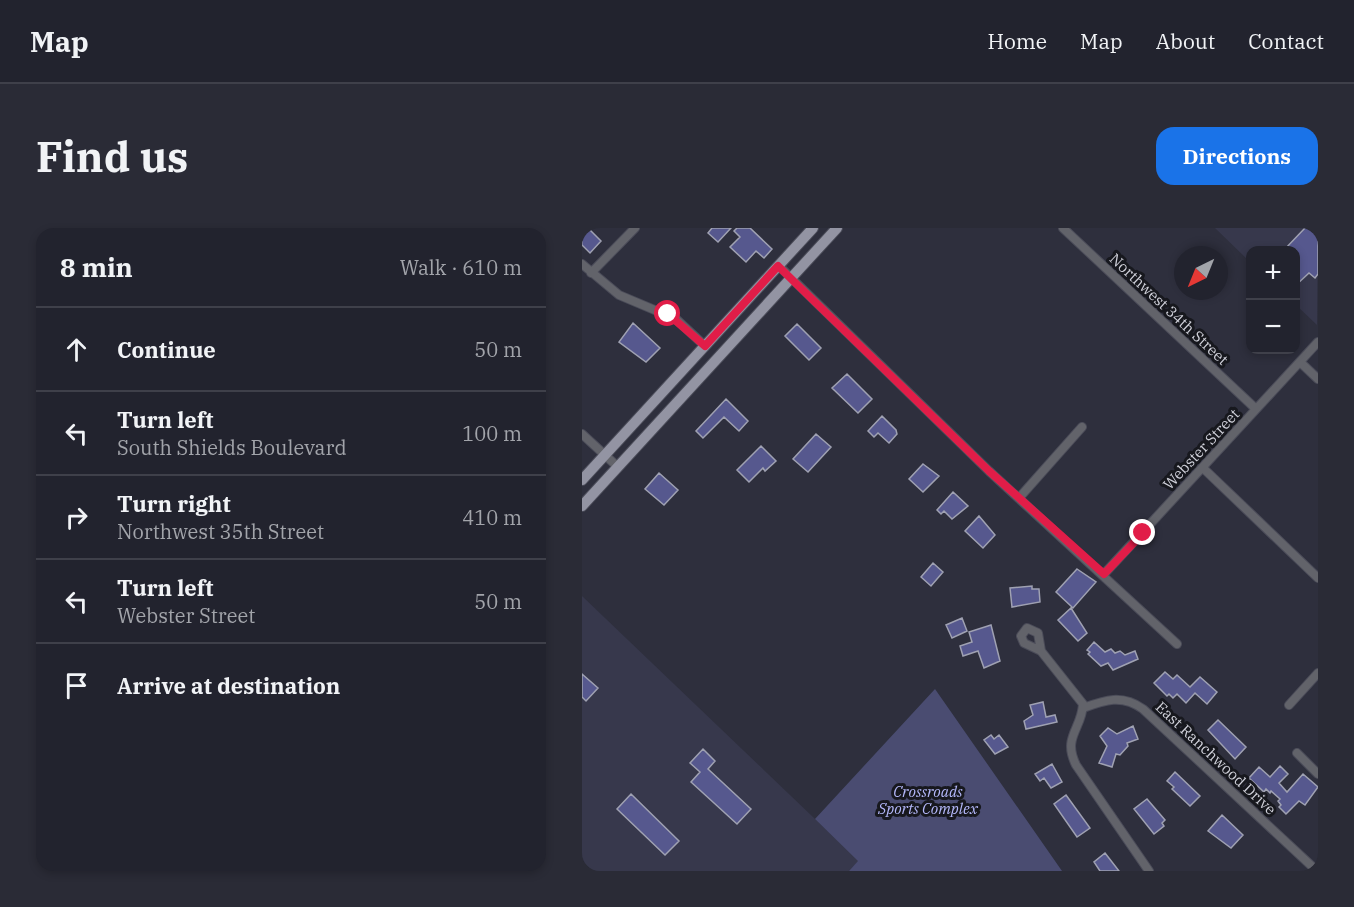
<!DOCTYPE html>
<meta charset="utf-8">
<style>
:root{--surface:#22232e;--page:#2a2b36;--text:#f1f3f6;--muted:#a2a4aa;--line:#3f404a;--accent:#1a73e8}
body{margin:0;font-family:"IBM Plex Serif",serif;background:var(--page);color:var(--text)}
.controls{position:absolute;right:18px;top:18px;display:grid;overflow:hidden;border-radius:12px;box-shadow:0 3px 9px #0003}
.controls button{width:54px;height:54px;display:grid;place-items:center;padding:0;border:0;border-bottom:2px solid var(--line);background:var(--surface);color:var(--text);font:30px sans-serif}
.compass{position:absolute;left:592px;top:18px;width:54px;height:54px;border-radius:50%;background:var(--surface);box-shadow:0 3px 9px #0003;rotate:223deg}
.stop{position:absolute;width:18px;height:18px;margin:-14px;border:4px solid #e11d48;border-radius:50%;background:#fff}
.stop.end{background:#e11d48;border-color:#fff;box-shadow:0 2px 6px #0008}
.list{margin:0;padding:0;list-style:none}
h2{display:flex;justify-content:space-between;align-items:center;height:78px;margin:0;padding:0 24px;font-size:26px}
h2 small{font-size:20px;font-weight:400;color:var(--muted)}
.list li{display:grid;grid-template-columns:39px 1fr auto;gap:18px;align-items:center;box-sizing:border-box;height:84px;padding:0 24px;border-top:2px solid var(--line)}
.list b{display:block;font-size:22px;white-space:nowrap}
.list p{margin:0;font-size:20px;white-space:nowrap;color:var(--muted)}
.list em{font-size:20px;font-style:normal;color:var(--muted)}
.icon{flex:none;width:33px;height:33px;fill:none;stroke:currentColor;stroke-width:2;stroke-linecap:round;stroke-linejoin:round}
.map{position:relative;flex:none;width:736px;height:643px;overflow:hidden;border-radius:18px}
header{display:flex;align-items:center;gap:36px;box-sizing:border-box;height:84px;padding:0 30px;background:var(--surface);border-bottom:2px solid var(--line)}
header strong{font-size:28px}
nav{display:flex;gap:33px;margin-inline-start:auto;font-size:21px}
.intro{display:flex;align-items:center;justify-content:space-between;box-sizing:border-box;height:144px;padding:0 36px}
h1{margin:0;font-size:42px}
.button{padding:15px 27px;border-radius:18px;background:var(--accent);color:#fff;font-size:21px;font-weight:700}
main{display:flex;gap:36px;padding:0 36px}
aside{flex:1;background:var(--surface);border-radius:18px;box-shadow:0 3px 9px #0003}
.map>svg:first-child{display:block}
.built{fill:#37384c}
.green{fill:#4a4c71}
.building{fill:#56588e;stroke:#9fa1b2;stroke-width:1.5}
.lines{fill:none;stroke-linecap:round;stroke-linejoin:round}
.minor-casing{stroke:#4b4c59;stroke-width:10}
.major-casing{stroke:#4b4c59;stroke-width:12}
.minor{stroke:#62636a;stroke-width:8}
.major{stroke:#9394a3;stroke-width:10}
.route{stroke:#e11d48;stroke-width:8}
.labels{text-anchor:middle;dominant-baseline:central;stroke-width:6;stroke-linejoin:round;paint-order:stroke}
.street-label{font-size:15px;fill:#d0d1da;stroke:#17181e}
.park-label{font-size:15px;font-style:italic;fill:#b4b8fa;stroke:#17181e}
</style>
<header>
<strong>Map</strong>
<nav><a>Home</a><a>Map</a><a>About</a><a>Contact</a></nav>
</header>
<div class="intro"><h1>Find us</h1><a class="button">Directions</a></div>
<main>
<aside>
<h2>8 min<small>Walk · 610 m</small></h2>
<ul class="list">
<li><svg class="icon" aria-label="ahead" viewBox="0 0 24 24"><path d="M12 20V5M6 11l6-6 6 6"/></svg><div><b>Continue</b></div><em>50 m</em></li>
<li><svg class="icon" aria-label="left" viewBox="0 0 24 24"><path d="M17 20v-9H6M10 6l-5 5 5 5"/></svg><div><b>Turn left</b><p>South Shields Boulevard</p></div><em>100 m</em></li>
<li><svg class="icon" aria-label="right" viewBox="0 0 24 24"><path d="M7 20v-9h11M14 6l5 5-5 5"/></svg><div><b>Turn right</b><p>Northwest 35th Street</p></div><em>410 m</em></li>
<li><svg class="icon" aria-label="left" viewBox="0 0 24 24"><path d="M17 20v-9H6M10 6l-5 5 5 5"/></svg><div><b>Turn left</b><p>Webster Street</p></div><em>50 m</em></li>
<li><svg class="icon" aria-label="arrive" viewBox="0 0 24 24"><path d="M6 21V4h12l-3 4 3 4H6"/></svg><div><b>Arrive at destination</b></div></li>
</ul>
</aside>
<div class="map">
<svg width="736" height="643" viewBox="0 0 736 643">
<rect width="100%" height="100%" fill="#2e2f3d"/>
<!-- built -->
<path class="built" d="M633,0H736L735,97L714,77V22H668V34Z
M0,368L277,633L267,643H0Z"/>
<!-- green -->
<path class="green" d="M353,461L480,643H267L276,633L233,591Z"/>
<!-- building -->
<path class="building" d="M0,0H6L19,13L8,25L0,17Z
M130,0H149L136,14L126,5Z
M155,0H168L190,21L182,30L174,23L164,34L148,19L158,9L152,3Z
M723,0H736V46L733,50L727,45L714,57V22H702Z
M51,95L78,120L64,134L37,114Z
M215,96L239,120L227,132L203,108Z
M265,146L290,171L276,185L250,160Z
M144,171L166,193L157,203L142,189L121,210L114,203Z
M300,188L314,202L315,206L307,215L296,205L292,209L286,203Z
M234,206L249,219L226,244L211,231Z
M179,218L194,233L183,243L181,240L167,254L155,242Z
M341,236L357,248L341,264L327,251Z
M77,245L96,262L82,277L63,261Z
M371,264L386,278L370,291L362,283L359,286L355,282Z
M397,288L413,307L401,320L383,303Z
M351,335L361,344L349,358L339,349Z
M495,341L514,354L491,380L474,364Z
M450,358V361H457L458,374L430,379L428,360Z
M489,380L505,405L496,413L476,392Z
M380,390L385,403L370,410L364,397Z
M409,397L418,433L402,440L396,423L381,428L378,418L390,414L387,404Z
M512,414L523,424L529,421L533,425L538,423L543,427L553,423L556,431L531,442L526,435L519,438L506,426L508,424L505,422Z
M583,444L591,451L595,447L608,459L618,449L635,464L625,476L613,465L604,475L595,466L591,470L587,466L585,468L572,455Z
M0,446L16,460L4,473L0,469Z
M461,474L464,489L473,487L475,494L444,501L442,493L451,487L448,477Z
M636,492L664,519L653,531L626,502Z
M551,498L556,511L545,515L546,518L538,527L534,526L530,539L517,535L525,518L518,508L526,500L535,506Z
M409,507L412,511L417,507L426,519L413,526L402,512Z
M121,521L133,533L126,541L169,581L155,596L109,554L118,544L108,535Z
M470,536L480,554L469,560L462,550L458,553L453,546Z
M698,538L706,546L697,555L705,564L721,546L736,559L723,577L717,573L704,586L697,579L699,577L696,573L698,571L689,563L688,565L684,561L682,564L667,550L677,539L688,549Z
M593,544L618,568L608,578L590,561L592,559L585,553Z
M49,566L97,613L83,627L35,581Z
M484,567L508,600L495,609L472,576Z
M565,571L583,592L580,595L582,598L572,606L552,581Z
M640,587L661,607L649,620L626,603Z
M523,625L537,643H518L512,634Z"/>
<g class="lines">
<defs>
<path id="minor" d="M481,0L674,181
M0,36L37,67L94,91L123,118
M197,38L407,243L595,416
M9,45L53,0
M718,134L736,151
M0,206L36,239
M621,240L736,350
M437,270L500,199
M522,346L736,114
M459,423L456,405L445,400L439,408L442,415L459,423L501,476C500,501 480,509 494,537L567,643
M707,477L736,445
M501,480C523,472 540,466 561,481L735,643
M715,525L736,546"/>
<path id="major" d="M0,252L231,0
M0,278L255,0"/>
</defs>
<!-- minor casing -->
<use href="#minor" class="minor-casing"/>
<!-- major casing -->
<use href="#major" class="major-casing"/>
<!-- minor -->
<use href="#minor" class="minor"/>
<!-- major -->
<use href="#major" class="major"/>
</g>
<g class="lines">
<!-- route -->
<path class="route" d="M86,86L123,118L196,38L407,243L522,346L561,305"/>
</g>
<g class="labels">
<!-- street labels -->
<g class="street-label">
<text transform="translate(587 81) rotate(43)">Northwest 34th Street</text>
<text transform="translate(619 221) rotate(-47)">Webster Street</text>
<text transform="translate(634 530) rotate(43)">East Ranchwood Drive</text>
</g>
<!-- park labels -->
<g class="park-label">
<text x="346" y="563">Crossroads<tspan x="346" dy="17">Sports Complex</tspan></text>
</g>
</g>
</svg>
<div class="controls">
<button>+</button>
<button>−</button>
</div>
<svg class="compass" viewBox="-18 -18 36 36"><path d="M0-13l5 13h-10z" fill="#e53935"/><path d="M0 13l5-13h-10z" fill="#a2a4aa"/></svg>
<div class="stop" style="left:86px;top:86px"></div>
<div class="stop end" style="left:561px;top:305px"></div>
</div>
</main>
